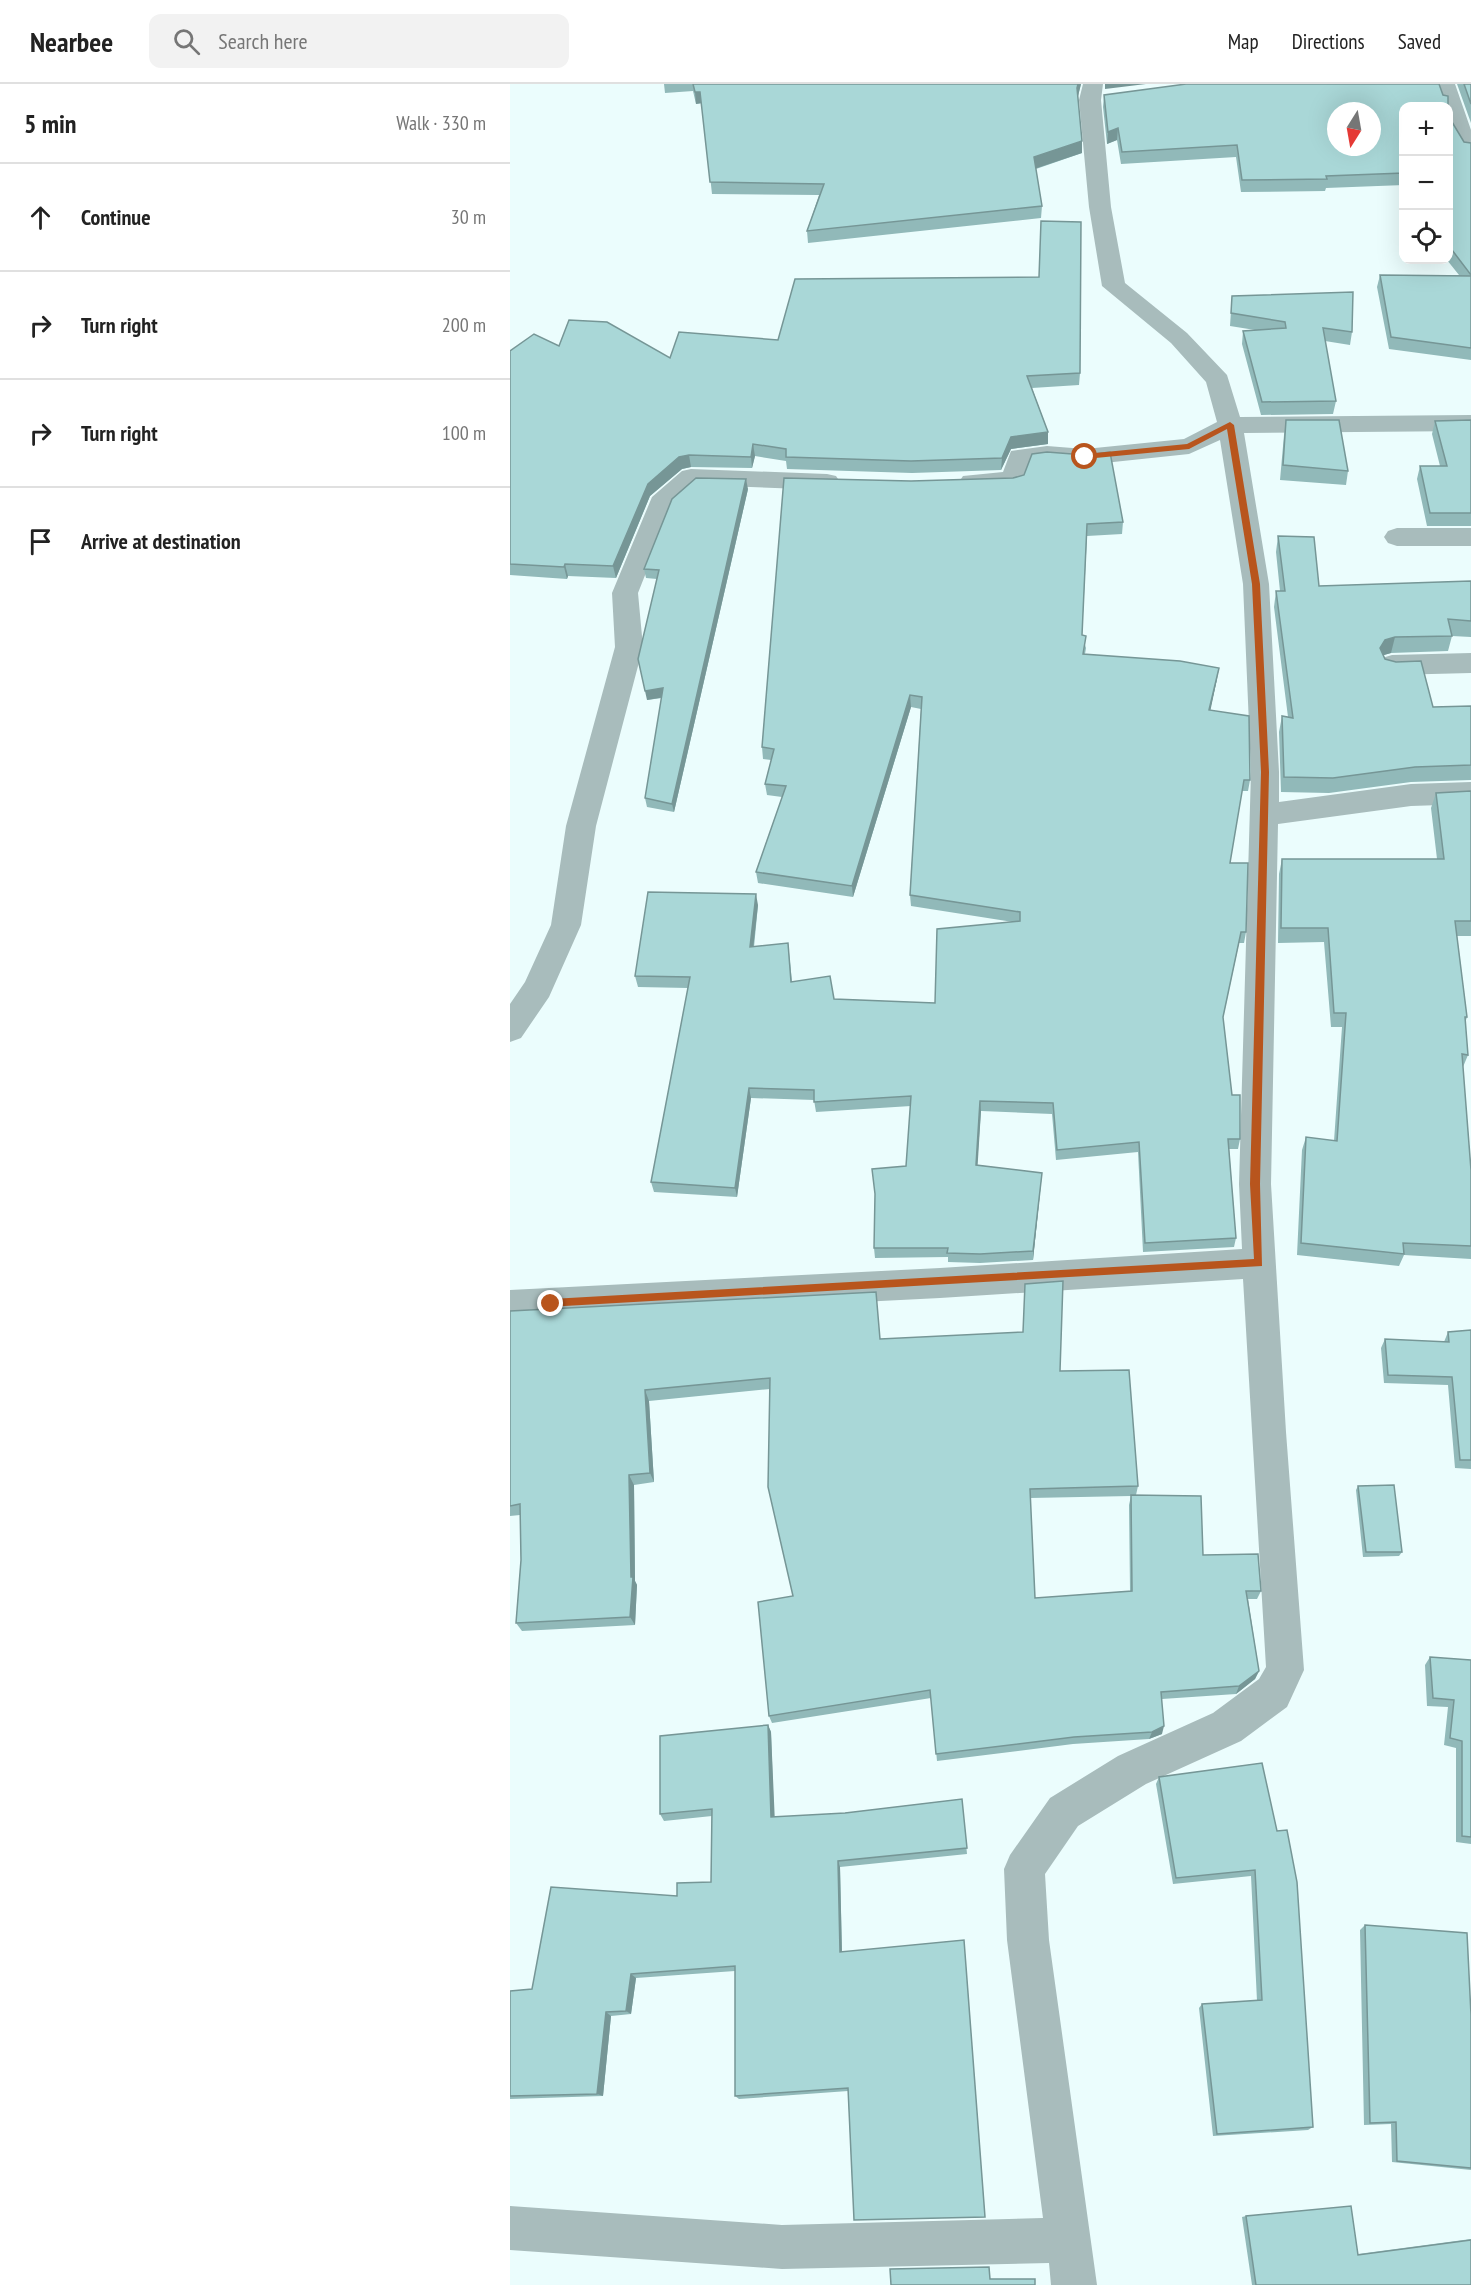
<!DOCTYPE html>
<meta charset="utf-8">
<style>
:root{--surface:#fff;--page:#f2f2f2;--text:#222;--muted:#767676;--line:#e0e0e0}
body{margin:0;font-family:"PT Sans Narrow",sans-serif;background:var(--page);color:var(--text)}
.controls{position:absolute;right:18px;top:18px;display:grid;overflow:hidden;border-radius:12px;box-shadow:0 6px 24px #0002}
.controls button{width:54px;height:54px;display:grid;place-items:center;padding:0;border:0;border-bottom:2px solid var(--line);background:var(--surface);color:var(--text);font:30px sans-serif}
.compass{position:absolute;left:817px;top:18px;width:54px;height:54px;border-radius:50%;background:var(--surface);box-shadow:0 6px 24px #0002;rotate:191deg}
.stop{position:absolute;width:18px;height:18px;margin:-14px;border:4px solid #b8551d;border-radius:50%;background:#fff}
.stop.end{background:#b8551d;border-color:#fff;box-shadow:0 2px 6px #0008}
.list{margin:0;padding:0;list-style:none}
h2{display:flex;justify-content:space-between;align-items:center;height:78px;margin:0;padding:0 24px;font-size:26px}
h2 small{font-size:20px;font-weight:400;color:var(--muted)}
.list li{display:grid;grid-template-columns:39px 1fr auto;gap:18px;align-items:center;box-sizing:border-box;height:108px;padding:0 24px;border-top:2px solid var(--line)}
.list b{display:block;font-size:22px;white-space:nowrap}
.list em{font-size:20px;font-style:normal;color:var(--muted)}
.icon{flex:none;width:33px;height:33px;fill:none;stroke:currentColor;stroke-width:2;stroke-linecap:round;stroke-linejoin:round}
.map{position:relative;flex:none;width:961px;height:2201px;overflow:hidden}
header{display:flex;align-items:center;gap:36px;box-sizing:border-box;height:84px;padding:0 30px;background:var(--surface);border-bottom:2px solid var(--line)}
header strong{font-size:28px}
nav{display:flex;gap:33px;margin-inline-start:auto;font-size:21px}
.search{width:420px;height:54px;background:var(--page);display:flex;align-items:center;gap:15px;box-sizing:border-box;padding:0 21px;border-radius:12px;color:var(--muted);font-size:22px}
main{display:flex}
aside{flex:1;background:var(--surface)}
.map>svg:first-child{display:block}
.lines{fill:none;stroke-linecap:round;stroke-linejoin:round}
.minor{fill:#a8bcbc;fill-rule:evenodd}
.wall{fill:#91b9b9;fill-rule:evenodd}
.shaded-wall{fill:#769696}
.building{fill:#a9d7d7;stroke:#769696;stroke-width:1.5;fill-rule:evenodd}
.route{fill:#b8551d}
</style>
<header>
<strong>Nearbee</strong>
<div class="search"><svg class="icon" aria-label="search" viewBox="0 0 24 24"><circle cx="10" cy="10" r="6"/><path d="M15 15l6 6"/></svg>Search here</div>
<nav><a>Map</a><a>Directions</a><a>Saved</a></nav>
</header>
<main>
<aside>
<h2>5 min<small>Walk · 330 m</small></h2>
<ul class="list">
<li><svg class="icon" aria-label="ahead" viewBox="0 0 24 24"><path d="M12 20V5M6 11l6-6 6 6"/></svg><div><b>Continue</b></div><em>30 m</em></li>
<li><svg class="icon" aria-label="right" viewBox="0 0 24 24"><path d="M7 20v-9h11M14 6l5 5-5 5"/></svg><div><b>Turn right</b></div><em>200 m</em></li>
<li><svg class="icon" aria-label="right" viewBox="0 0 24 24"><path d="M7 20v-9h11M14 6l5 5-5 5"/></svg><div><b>Turn right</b></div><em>100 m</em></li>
<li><svg class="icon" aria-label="arrive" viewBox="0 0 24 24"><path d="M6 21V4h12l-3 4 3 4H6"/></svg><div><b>Arrive at destination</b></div></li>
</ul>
</aside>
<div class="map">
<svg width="961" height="2201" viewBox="0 0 961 2201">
<rect width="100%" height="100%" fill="#ebfdfd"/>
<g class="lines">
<!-- minor -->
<path class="minor" d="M573,0H593L591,16L601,123L615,199L677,249L717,291L730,333L961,331V347L734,349L759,500L769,688V718L901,700L961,698V720L901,722L768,740L761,1100L776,1348L794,1586L777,1623L731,1657L636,1700L568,1742L535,1790L539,1856L587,2201H541L539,2179L272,2185L0,2166V2122L272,2141L533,2134L497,1856L494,1785L500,1771L540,1714L608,1672L703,1629L749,1595L756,1583L733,1195L430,1214L0,1236V1206L430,1184L732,1165L729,1100L741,688L733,500L710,356L679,370L575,381L537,378L520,380L512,402C495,407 470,409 453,404L449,398L453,392L493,388L501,367L537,362L575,365L674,355L707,338L696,298L661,259L592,202L579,123L569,16Z
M925,0H945L961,46V70L953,69L938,45V22H933Z
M181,385L317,390L326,392L330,398L326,404L317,406L187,401L162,423L128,509L133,563L86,742L71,841L39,913L11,954L0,958V920L15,898L41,841L56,742L105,563L102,509L142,413L172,387Z
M887,444H961V462H887L878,459L874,453L878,447Z
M961,569V589L882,591L872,588L868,581L872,574L882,571Z"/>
</g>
<!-- wall -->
<path class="wall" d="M154,0H571L568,12L572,69L526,85L532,122L531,134L298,159L297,147L309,111L202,110L192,19L186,20L183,7L155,9Z
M947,0H961V39Z
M594,11L894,22V101L816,104L815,107L731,108L726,73L611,80L607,56L597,60L593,23Z
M939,33L954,58L961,59V276L879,265L867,203L870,191H949L937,176H939Z
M722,212L842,248L840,261L815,257L826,317L823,330L751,331L732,260L733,247L745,246L720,242Z
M268,256L570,289L569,301L522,304L538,348V360L501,365L491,386L402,389L277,385L276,377L245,372L242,384L181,383L172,385L140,412L106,494L58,492L57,495L0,491V267L49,262L160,274Z
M776,336L838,387L836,401L770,396L774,351Z
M961,336V442H917L907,395L910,382H930L922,350L925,337Z
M274,394L613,438L612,450L577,452L572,551L576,564L575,570L707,595L700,626L740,696L738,707H732L720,779L736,848L734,859H729L713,934L722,1011L730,1055L728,1065H719L726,1154L724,1163L633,1168L628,1068L546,1076L542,1030L471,1027L467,1081L532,1089L523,1176L470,1179L438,1178V1173L365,1174L364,1164L396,1082L401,1022L306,1028L304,1016L241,1014L227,1113L144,1108L141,1098L178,904L128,903L125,892L248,821L244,863L278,859L282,897L324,915L425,919L503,838L401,822L400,811L411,625L401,623L343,813L248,799L246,788L272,713L257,711L255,700L261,676L253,675L252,663Z
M238,405L164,728L137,723L135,714L152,614L137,616L147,495L136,494L134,485Z
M768,452L809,502L961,497V553L942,552L938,567L881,569L873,571L875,575L923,623L961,622V696L901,698L819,709L771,708L769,648L772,632L778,633L764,523L766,507H770L766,468Z
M961,707V852H947L957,933L955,939L958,971L953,983L961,1086V1175L894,1171L889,1182L787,1171L792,1066L796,1053L824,1057L832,943H821L814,858L768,859L769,790L772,775H927L921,724L926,709Z
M0,1227L370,1255L550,1287L628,1402L626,1411L693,1471L751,1507L747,1515H738L749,1587L745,1595L726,1610L652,1615V1650L639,1655L563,1660L427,1677L421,1614L262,1639L259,1632L283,1512L260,1305L139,1317L144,1398L124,1401L125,1497L127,1501L125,1541L12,1547L6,1539L11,1476L10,1431L0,1432ZM621,1412L619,1421L620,1507L525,1514L520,1414Z
M961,1246V1385L945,1384L938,1301L874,1299L871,1264L875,1255L934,1258L938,1248Z
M848,1402L892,1468L889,1472L853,1473L846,1406Z
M920,1573L961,1576V1760L946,1758V1664L934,1661L938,1623L917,1622L915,1581Z
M258,1641L261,1648L264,1733L335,1729L452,1715L457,1770L330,1783L332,1868L454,1856L475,2133L344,2136L338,2007L229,2015L225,2012V1887L126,1894L121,1930L101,1932L93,2012L0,2015V1907L22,1905L167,1812L201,1798L202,1732L154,1737L150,1730Z
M752,1679L803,2043L798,2046L703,2052L689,1924L692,1920L747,1917L741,1792L663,1800L646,1700L649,1693Z
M855,1841L961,1931V2086L882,2078L881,2040L854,2041L850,1846Z
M736,2132L848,2170L961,2155V2201H742L732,2133Z"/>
<!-- shaded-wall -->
<path class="shaded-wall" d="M568,0H571L567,16V4Z
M595,0H636L595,5Z
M185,8H190L192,19L186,20Z
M608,44L607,56L597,60L598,48Z
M572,57V69L524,85V73Z
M538,348V360L501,365L491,386L492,374L501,353Z
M243,360L245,372L242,384L241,373Z
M179,371L181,383L172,385L140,412L106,494L103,482L138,400L169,373Z
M236,395L238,405L164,728L162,720Z
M55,480L58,492L57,495L54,483Z
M885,553L881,569L871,572L870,564L875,556Z
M709,584L707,595L698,638L699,626Z
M153,604L155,613L137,616L135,607Z
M400,611L401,623L343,813L342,802Z
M246,810L248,821L242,874L240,863Z
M239,1004L241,1014L227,1113L225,1104Z
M470,1017L471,1027L467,1091L466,1081Z
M532,1089L531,1099L523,1176V1167Z
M135,1306L139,1317L144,1398L140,1389Z
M119,1391L124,1401L125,1497L127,1501L125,1541L120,1533Z
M749,1587L745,1595L726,1610L729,1602Z
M258,1641L261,1648L265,1740L261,1733Z
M654,1642L652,1650L639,1655L642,1648Z
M328,1777L330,1783L332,1873L330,1868Z
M121,1890L126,1894L121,1930L116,1927Z
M96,1928L101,1932L93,2012L87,2010Z"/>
<!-- building -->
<path class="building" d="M183,0H568L567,4L572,57L524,73L532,122L297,147L314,100L200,98L190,8H185Z
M676,0H929L933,11L938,12V22H894V89L816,92L817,95L732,96L727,61L612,68L608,44L598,48L594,11ZM826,27H862V63H826Z
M954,0H961V20Z
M939,33L954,58L961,59V191L939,162Z
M531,137L571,138L570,289L517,292L538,348L501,353L492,374L401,377L276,373V365L243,360L241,373L179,371L169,373L138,400L103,482L55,480L54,483L0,480V267L24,250L49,262L59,236L97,238L160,274L169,248L268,256L285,195L529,193Z
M870,191L961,192V264L881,253Z
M843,208L842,248L813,244L826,317L752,318L733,247L776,244L775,238L721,229L722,212Z
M776,336H829L838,387L773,381Z
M961,336V429H920L910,382H937L925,337Z
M537,368L575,371L600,368L613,438L577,440L572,551L576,552L573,570L670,577L709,584L699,626L739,632L740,696H734L720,779H738L736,848H731L713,933L722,1011H730V1055H718L726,1154L635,1159L629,1058L547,1066L543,1019L470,1017L466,1081L532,1089L523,1167L470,1170L437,1169L438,1164H364L365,1110L362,1085L396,1082L401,1012L304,1018V1006L239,1004L225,1104L141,1098L180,893L125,892L138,808L246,810L240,863L278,859L281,898L320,892L324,915L425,919L427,845L510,837V828L400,811L412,613L400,611L342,802L246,788L276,702L255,700L264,665L252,663L274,394L401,397L503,394L514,391L522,370Z
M186,394L236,395L162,720L135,714L153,604L135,607L128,575L149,486L134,485L162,415Z
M768,452L804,453L809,502L961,497V537L938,535L942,552L885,553L875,556L870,564L875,575L886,578L911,577L923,623L961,622V681L905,683L823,694L774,693L772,632L783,634L766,507H775Z
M961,707V837H945L957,933H955L958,971L952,970L961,1086V1162L893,1159L894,1170L791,1159L796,1053L827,1057L836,929H824L818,844H771L772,775H934L926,709Z
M553,1197L550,1287L619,1286L628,1402L520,1405L525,1514L622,1507L621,1411L691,1412L693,1471L748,1470L751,1507H736L749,1587L729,1602L651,1608L654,1642L642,1648L564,1653L426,1670L420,1606L259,1632L248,1518L283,1512L258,1403L260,1294L135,1306L140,1389L119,1391L121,1493H123L120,1533L6,1539L11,1476L10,1420L0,1422V1227L366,1208L370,1255L513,1248L515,1200Z
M961,1246V1376H950L942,1293L878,1291L875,1255L939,1258L938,1248Z
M884,1401L892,1468H856L848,1402Z
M920,1573L961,1576V1753L952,1752V1657L940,1654L944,1616L923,1614Z
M258,1641L261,1733L335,1729L452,1715L457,1764L328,1777L330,1868L454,1856L475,2133L344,2136L338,2004L225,2012V1882L121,1890L116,1927L96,1928L87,2010L0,2012V1907L22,1905L41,1803L167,1812V1799L201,1798L202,1725L150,1730V1652Z
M752,1679L767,1747L777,1746L787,1798L803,2043L707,2050L692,1920L752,1916L745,1786L666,1794L649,1693Z
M855,1841L957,1849L961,1931V2084L887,2077L886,2038L860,2039Z
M841,2122L848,2171L961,2156V2201H746L736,2132Z
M479,2183L480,2195H525V2201H381L380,2185Z"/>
<!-- route -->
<path class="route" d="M720,338L724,341L750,500L759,688L750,1100L752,1182L37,1223V1216L41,1215L744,1175L740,1100L751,688L742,500L717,345L679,365L575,375L571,373L575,370L677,360Z"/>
</svg>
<div class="controls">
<button>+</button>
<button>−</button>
<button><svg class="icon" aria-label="locate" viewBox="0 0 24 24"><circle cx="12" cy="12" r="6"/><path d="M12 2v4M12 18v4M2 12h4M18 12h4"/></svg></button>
</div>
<svg class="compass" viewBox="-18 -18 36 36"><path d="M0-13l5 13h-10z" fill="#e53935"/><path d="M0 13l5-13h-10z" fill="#767676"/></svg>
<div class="stop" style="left:575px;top:373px"></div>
<div class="stop end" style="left:41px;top:1220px"></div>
</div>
</main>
